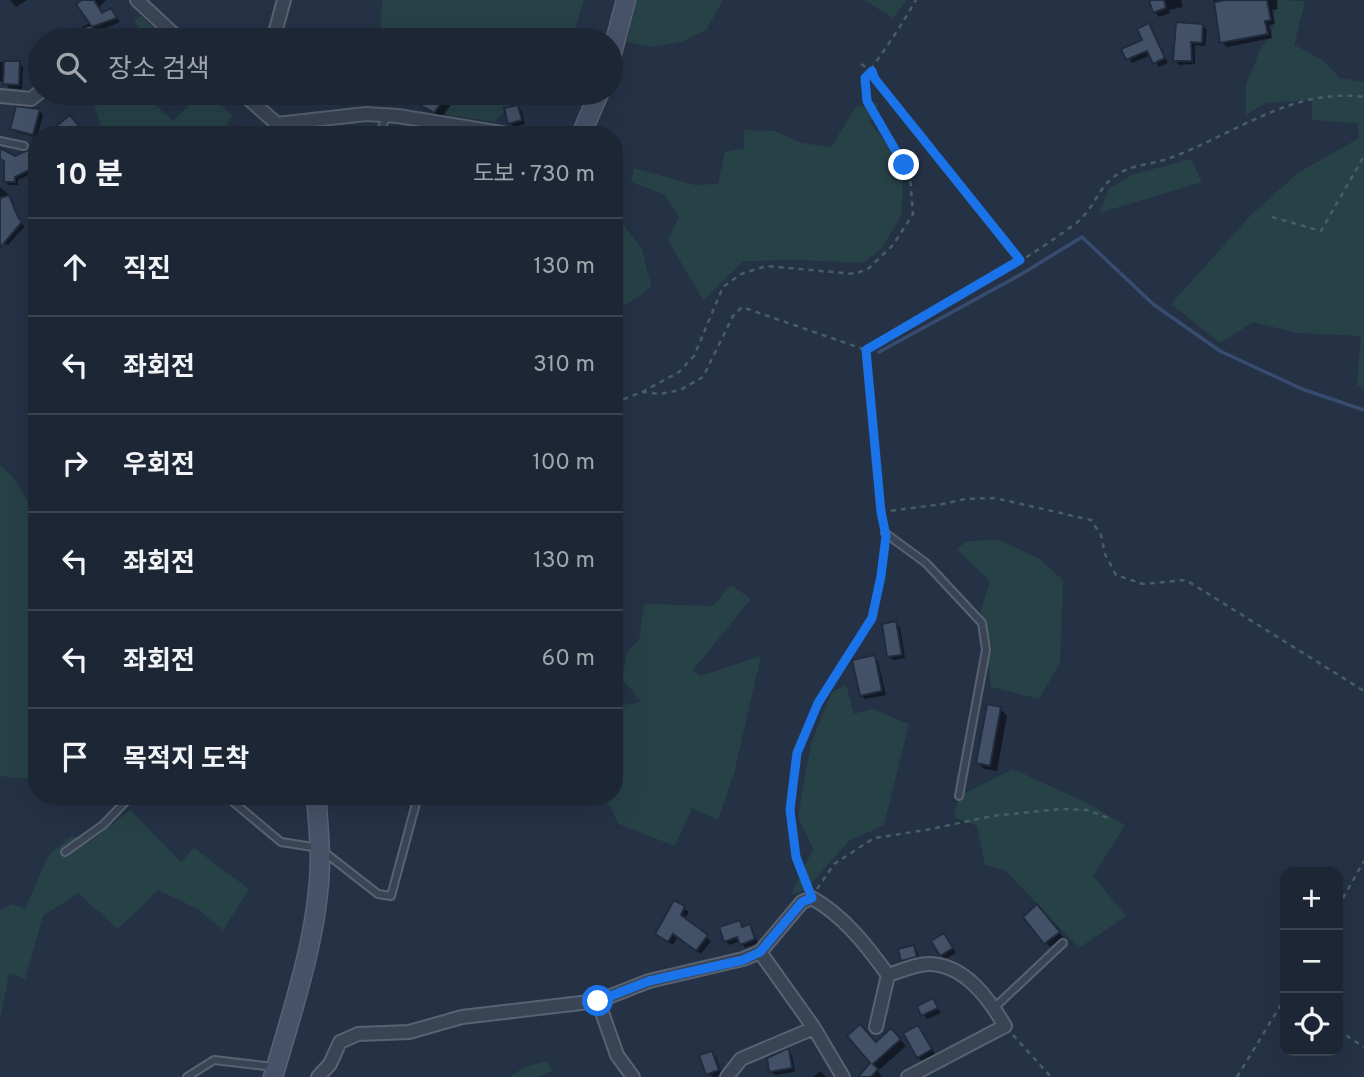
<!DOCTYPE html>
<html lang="ko">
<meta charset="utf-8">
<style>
:root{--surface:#1c2634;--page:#293240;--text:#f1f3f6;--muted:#a0a5ac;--line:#3a434f}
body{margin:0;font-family:Overpass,"Noto Sans KR",sans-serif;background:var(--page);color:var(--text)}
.controls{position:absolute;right:21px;bottom:21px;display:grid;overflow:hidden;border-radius:14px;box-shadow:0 7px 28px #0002}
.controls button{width:63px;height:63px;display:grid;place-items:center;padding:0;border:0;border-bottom:2px solid var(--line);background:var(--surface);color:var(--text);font:35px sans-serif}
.stop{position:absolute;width:21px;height:21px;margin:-16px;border:5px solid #1a73e8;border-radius:50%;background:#fff}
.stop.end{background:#1a73e8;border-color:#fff;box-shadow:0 2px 7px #0008}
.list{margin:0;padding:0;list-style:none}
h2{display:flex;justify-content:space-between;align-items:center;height:91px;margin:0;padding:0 28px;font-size:30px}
h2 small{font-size:23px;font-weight:400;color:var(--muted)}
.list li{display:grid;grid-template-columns:46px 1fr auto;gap:21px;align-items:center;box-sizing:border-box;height:98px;padding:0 28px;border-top:2px solid var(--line)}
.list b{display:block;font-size:26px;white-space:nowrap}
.list em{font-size:23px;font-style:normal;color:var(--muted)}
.icon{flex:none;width:38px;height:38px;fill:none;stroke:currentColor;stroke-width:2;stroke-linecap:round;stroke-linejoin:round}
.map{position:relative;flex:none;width:1364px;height:1077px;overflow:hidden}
.search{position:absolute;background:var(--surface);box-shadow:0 7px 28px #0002;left:28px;top:28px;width:595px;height:77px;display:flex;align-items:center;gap:18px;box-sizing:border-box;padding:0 24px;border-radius:38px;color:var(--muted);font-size:26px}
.panel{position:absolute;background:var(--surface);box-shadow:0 7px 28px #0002;left:28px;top:126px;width:595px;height:679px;border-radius:28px}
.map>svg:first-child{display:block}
.green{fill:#274247}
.shadow{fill:#0007}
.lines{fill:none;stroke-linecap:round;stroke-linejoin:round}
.stream{stroke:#374c6e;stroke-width:3.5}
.building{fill:#435168;stroke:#202b3d;stroke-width:2}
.lane-casing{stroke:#586272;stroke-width:10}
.street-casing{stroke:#586272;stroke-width:16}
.secondary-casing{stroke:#586272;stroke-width:21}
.path{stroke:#455f62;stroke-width:2.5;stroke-dasharray:5 5;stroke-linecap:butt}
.lane{stroke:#394455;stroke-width:6}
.street{stroke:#394455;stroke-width:12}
.secondary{stroke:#475269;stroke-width:18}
.route{stroke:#1a73e8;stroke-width:9}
</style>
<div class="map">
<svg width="1364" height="1077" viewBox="0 0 1364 1077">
<rect width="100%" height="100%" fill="#253246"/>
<!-- green -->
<path class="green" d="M383,0H584L572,40H381V9Z
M636,0H723L706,30L683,41L655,47L627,42Z
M864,0H907L893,18Z
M1277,0L1305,1L1294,45L1321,59L1340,78L1364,82V388L1357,385L1361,336L1298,333L1253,322L1220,343L1171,304L1251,215L1298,173L1359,138L1358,123L1312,120V100L1266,103L1246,115V85L1261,48L1271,37Z
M141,16L167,40H149L134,21Z
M90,93H138L152,102L173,121L196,98L191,93H208L232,115L222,135H104Z
M454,93H522L495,122L453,116L443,113Z
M879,103L870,123L904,165L901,216L881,249L863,263L798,260L744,261L703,300L668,240L679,217L664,194L631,182L634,168L694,185L718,184L725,152L744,148V130L775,131L801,143L831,147L856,107Z
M1191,159L1202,182L1099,213L1109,189L1131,175Z
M614,212L642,249L651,287L636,299L614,310Z
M0,465L12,476L37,516V780L0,776Z
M999,540L1038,558L1063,580L1060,663L1039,699L991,687L981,610L990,581L957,549L967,541Z
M731,585L751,599L692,671L701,676L761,656L734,773L718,820L692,808L675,846L619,824L606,799L605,796H614V712L618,706L642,702L622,679L627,652L639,640L644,604L713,606Z
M846,685L854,714L872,709L909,724L884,825L849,841L805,890L791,895L813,849L798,817L811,743L832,692Z
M1013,769L1087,803L1125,825L1093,876L1126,916L1079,948L1005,870L985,865L977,826L954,817L959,796Z
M130,810L181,862L194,848L249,889L223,930L198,909L158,890L118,929L78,893L43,916L25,979L9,973L0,1019V911L11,904L25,909L48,856L72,836L91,841Z
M547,1061L552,1071L538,1077H510L524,1067Z"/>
<!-- shadow -->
<path class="shadow" d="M10,0H27L16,7Z
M85,0H106L90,18Z
M1151,0H1183H1181L1183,7L1169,10L1170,13L1159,17L1155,12Z
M1213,0H1222L1223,2L1236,0H1277L1278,9L1272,10L1275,24L1269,25L1272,38L1227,47L1222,42Z
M111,10L120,22L99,31H90L84,37L80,33L78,30Z
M1149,26L1153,30L1168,63L1159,67L1151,55L1132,63L1124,50L1144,41Z
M1202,26L1207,30L1205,46L1195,45V64L1179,65L1175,61Z
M0,62L19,63L23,67L22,89L9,88L5,82L0,81Z
M31,64H40V70L33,66Z
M433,93H456L458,95L441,119L424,106Z
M517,107L522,111L525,124L514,127L510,123Z
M39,111L43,115L37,138L16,132L12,128Z
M74,121L83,132L79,135H54Z
M237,125L246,135H227V134Z
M370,128L374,130L378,135H368Z
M37,148V171L18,180V185H9L5,182L6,162L0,159V150L15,158Z
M0,187L11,197L20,222L25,226L8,245L0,238Z
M895,623L900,627L905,658L893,660L889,656Z
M874,657L878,661L886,695L865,699L861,695Z
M1001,709L1007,716L997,771L984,769L977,762Z
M674,902L689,912L684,920L711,941L701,954L678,936L673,945L662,938Z
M1041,911L1063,937L1050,947L1026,917Z
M739,922L744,928L749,926L753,931L758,943L745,948L740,941L730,945L725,941Z
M944,935L956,953L945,959L941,955Z
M913,947L917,951L920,961L907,964L903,960Z
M933,1001L941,1013L927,1019L919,1007Z
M918,1027L935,1054L922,1061L918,1057Z
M891,1030L906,1046L878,1071L882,1077H863L873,1063L876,1044Z
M788,1051L792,1055L795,1072L775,1075L771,1071Z
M712,1053L716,1057L722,1074L715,1077L707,1074Z
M820,1071L826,1077H813Z"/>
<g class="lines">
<!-- stream -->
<path class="stream" d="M879,352L1020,275L1082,237L1153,304L1220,351L1302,389L1364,410"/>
</g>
<!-- building -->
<path class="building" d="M82,0H94L102,13L111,8L117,18L92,27L76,4Z
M1149,0H1164L1166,8L1153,13Z
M1226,0H1267L1271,20L1265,21L1268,34L1220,43L1214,2Z
M1176,22L1203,24L1202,43L1191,42L1192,61H1173Z
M1149,23L1165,58L1153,64L1147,51L1126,60L1121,49L1142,40L1137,29Z
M4,61H20L19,85L3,84Z
M431,93H449L434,113L421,106Z
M518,105L522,120L508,124L504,108Z
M16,106L40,109L33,135L10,129Z
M70,115L80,127L70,135H45Z
M37,146V166L15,177V182H4V161L0,159V148L15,156Z
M9,195L18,217L22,222L0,248V198Z
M896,621L902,655L887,657L882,624Z
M875,655L882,691L860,696L852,660Z
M987,704L1001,707L990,766L976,763Z
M674,900L685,906L681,915L708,935L696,951L673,934L668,942L655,934Z
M1037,904L1060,932L1044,944L1023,917Z
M740,920L742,927L750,924L755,939L740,945L737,937L724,942L719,927Z
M944,933L953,948L940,956L931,941Z
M914,945L917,957L901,961L898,949Z
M933,998L938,1008L921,1016L917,1006Z
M860,1024L876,1042L891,1028L901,1039L873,1064L878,1069L871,1077H858L870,1063L847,1036Z
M918,1025L932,1049L917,1058L903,1033Z
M786,1049H789L792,1068L769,1072L767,1058Z
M712,1051L719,1070L706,1075L699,1055Z"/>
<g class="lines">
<defs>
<path id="lane" d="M379,135L387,115
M0,141L24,146
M885,533L926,563L982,623L986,650L959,796
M226,796L281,842L319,848L378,894L391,896L418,796
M65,852L103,825L131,796
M994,1008L1063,943
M187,1077L214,1060L274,1067"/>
<path id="street" d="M137,0L180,40
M85,40L89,35
M273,40L284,0
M242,93L277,124L366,114L398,116L514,135
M0,96L31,99L40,92
M760,952L814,1028L843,1077
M598,1001L617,1055L633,1077
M876,1027L888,975
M318,1077L330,1064L340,1042L358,1034L409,1032L462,1017L598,1001L649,981L743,959L760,952L802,902L812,898C844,916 867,946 888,975C901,971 918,963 931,964C966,966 989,999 1005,1026L908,1077
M727,1077L741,1059L814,1028"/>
<path id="secondary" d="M611,57L626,0
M581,135L599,93
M273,1077C293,1009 319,932 320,861C320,840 318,818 316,796"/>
</defs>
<!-- lane casing -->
<use href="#lane" class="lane-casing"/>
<!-- street casing -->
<use href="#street" class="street-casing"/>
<!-- secondary casing -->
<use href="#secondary" class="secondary-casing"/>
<!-- path -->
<path class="path" d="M861,64L872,71L875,79L1020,260
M1272,217L1321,231L1364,156
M642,392L679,372L694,356L723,287L741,274L766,266L855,274L869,268L893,245L913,214L910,176L867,101L865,78L898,30L916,0
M614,403L642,392L660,394L680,390L703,377L733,316L742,307L866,350
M881,512L943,504L965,499L995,498L1091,520L1101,535L1105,554L1116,575L1143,584L1186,580L1364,691
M883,524L866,350C936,309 1010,272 1075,224C1094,210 1098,187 1115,176C1132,164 1151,165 1170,158C1233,135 1293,87 1364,97
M808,888C783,823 785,766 817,703C833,674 859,649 871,618C881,595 882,568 885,544
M817,889L834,864L874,838L926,830L992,816L1061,809L1087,810L1108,818
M1338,907L1364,861
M1338,1030L1364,1047
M1013,1035L1051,1077
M1237,1077L1285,998"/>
<!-- lane -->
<use href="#lane" class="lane"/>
<!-- street -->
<use href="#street" class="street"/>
<!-- secondary -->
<use href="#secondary" class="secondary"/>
</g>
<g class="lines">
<!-- route -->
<path class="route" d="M598,1001L649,981L743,960L760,952L802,902L812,898L796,857L790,810L797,753L818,703L872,618L881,576L886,536L881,512L866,350L1020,260L875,79L872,71L865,78L867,101L904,165"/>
</g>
</svg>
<div class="controls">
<button>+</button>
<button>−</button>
<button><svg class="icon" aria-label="locate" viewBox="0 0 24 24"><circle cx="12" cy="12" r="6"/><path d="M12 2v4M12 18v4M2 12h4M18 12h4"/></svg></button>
</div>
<div class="stop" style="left:598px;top:1001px"></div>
<div class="stop end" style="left:904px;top:165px"></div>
<div class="search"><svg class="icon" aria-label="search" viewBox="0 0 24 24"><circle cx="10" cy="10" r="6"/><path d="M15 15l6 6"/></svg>장소 검색</div>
<section class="panel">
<h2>10 분<small>도보 · 730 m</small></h2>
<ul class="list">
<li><svg class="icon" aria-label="ahead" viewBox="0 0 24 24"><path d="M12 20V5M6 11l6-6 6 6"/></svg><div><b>직진</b></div><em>130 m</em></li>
<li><svg class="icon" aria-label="left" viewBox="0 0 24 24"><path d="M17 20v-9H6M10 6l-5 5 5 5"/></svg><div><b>좌회전</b></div><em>310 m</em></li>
<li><svg class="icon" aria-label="right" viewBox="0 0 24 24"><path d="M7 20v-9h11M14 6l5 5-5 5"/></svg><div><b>우회전</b></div><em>100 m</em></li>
<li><svg class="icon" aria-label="left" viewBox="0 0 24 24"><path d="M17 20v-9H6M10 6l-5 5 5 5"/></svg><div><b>좌회전</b></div><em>130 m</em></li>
<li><svg class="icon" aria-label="left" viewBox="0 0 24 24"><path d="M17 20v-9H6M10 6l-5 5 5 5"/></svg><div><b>좌회전</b></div><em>60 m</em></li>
<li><svg class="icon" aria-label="arrive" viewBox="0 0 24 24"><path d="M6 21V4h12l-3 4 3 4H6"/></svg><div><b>목적지 도착</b></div></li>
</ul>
</section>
</div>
